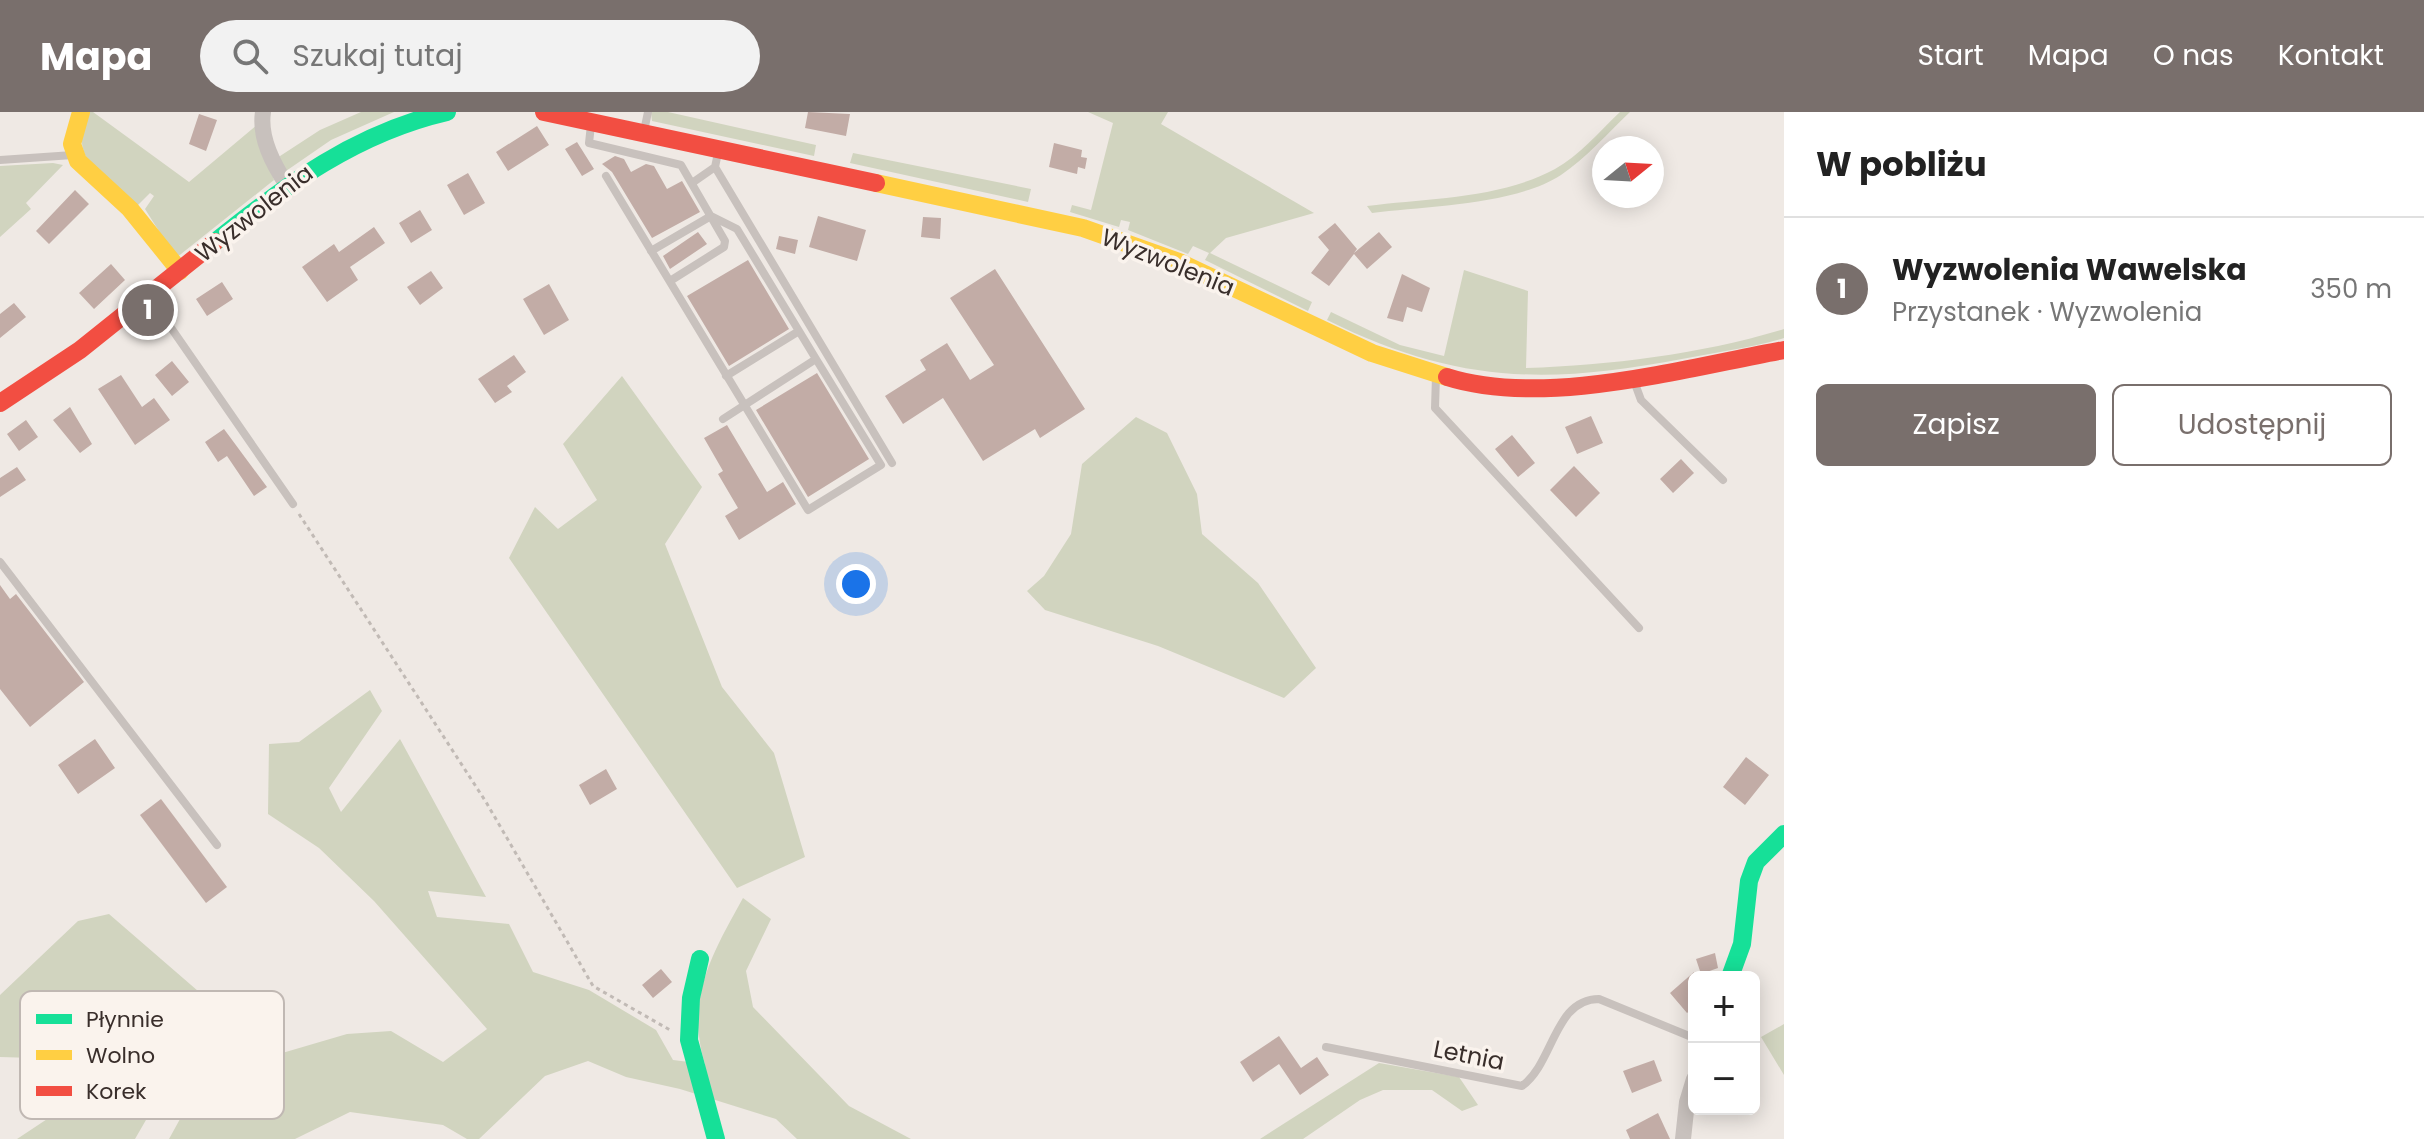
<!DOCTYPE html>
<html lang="pl">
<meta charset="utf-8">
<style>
:root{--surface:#fff;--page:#f2f2f2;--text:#222;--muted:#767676;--line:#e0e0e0;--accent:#796f6c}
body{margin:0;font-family:Poppins,sans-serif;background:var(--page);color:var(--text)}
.controls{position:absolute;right:24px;bottom:24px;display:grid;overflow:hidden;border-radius:12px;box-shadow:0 4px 20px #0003}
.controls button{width:72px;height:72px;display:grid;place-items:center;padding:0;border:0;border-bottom:2px solid var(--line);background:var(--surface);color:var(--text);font:40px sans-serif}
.compass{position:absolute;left:1592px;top:24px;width:72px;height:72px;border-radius:50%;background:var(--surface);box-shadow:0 4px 20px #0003;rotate:72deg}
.you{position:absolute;left:856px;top:472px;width:28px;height:28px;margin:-20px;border:6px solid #fff;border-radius:50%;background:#1a73e8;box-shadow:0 0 0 12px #1a73e833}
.badge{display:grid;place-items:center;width:52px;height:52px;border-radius:50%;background:var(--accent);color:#fff;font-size:26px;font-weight:700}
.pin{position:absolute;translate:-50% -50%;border:4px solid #fff;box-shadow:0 2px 8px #0006}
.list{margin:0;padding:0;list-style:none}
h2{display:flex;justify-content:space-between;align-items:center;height:104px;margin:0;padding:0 32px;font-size:34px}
h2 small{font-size:26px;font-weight:400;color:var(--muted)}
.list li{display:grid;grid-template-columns:52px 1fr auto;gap:24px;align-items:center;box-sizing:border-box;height:144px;padding:0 32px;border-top:2px solid var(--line)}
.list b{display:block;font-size:30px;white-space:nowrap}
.list p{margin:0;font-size:26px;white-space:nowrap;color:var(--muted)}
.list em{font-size:26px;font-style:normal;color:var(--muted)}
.actions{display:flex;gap:16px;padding:24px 32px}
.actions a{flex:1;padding:18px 0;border:2px solid var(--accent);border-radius:12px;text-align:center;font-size:28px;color:var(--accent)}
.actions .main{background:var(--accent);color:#fff}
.icon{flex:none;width:44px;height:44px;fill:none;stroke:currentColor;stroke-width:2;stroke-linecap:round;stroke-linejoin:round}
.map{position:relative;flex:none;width:1784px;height:1027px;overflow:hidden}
header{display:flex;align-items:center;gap:48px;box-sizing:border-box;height:112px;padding:0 40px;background:var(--accent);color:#fff}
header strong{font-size:38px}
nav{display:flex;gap:44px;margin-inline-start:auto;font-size:28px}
.search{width:560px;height:72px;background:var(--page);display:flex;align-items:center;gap:20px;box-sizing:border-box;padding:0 28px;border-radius:44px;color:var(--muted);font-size:30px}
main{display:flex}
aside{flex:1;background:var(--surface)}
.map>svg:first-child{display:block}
.green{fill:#d1d4bf}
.building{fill:#c2aca6}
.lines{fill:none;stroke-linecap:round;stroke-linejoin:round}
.path{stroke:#c1bab5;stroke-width:3;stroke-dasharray:4 4;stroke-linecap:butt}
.lane{stroke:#c8c1bd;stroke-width:8}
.street{stroke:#c8c1bd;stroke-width:16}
.fast{stroke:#16e098;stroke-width:18}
.slow{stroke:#ffcf43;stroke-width:18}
.jam{stroke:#f24e42;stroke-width:18}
.labels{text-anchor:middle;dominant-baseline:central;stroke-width:7;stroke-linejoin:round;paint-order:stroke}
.street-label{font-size:24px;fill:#392e2b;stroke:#faf3ed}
.key{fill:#faf3ed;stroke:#c0b8b3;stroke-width:2}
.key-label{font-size:22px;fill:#392e2b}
</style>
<header>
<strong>Mapa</strong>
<div class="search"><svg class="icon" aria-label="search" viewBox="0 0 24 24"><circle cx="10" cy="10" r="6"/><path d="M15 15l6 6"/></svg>Szukaj tutaj</div>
<nav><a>Start</a><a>Mapa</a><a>O nas</a><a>Kontakt</a></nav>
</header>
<main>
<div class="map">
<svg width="1784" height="1027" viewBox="0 0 1784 1027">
<rect width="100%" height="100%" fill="#efe9e4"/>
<!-- green -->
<path class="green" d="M85,0H93L189,70L257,13L274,68L176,146L145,97L154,84L150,81L134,97C103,68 70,49 85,0Z
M361,0H394L331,28L286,59L277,46L320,18Z
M651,0H668L816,33L814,44L652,9Z
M1088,0H1168L1161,12L1314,101L1226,126L1210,141L1312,190L1308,199L1205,148L1209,141L1193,134L1188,142L1128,118L1130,110L1121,108L1119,115L1070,100L1072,93L1091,98L1113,11Z
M1620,0H1630C1608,21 1586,46 1561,63C1515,93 1427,94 1372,101L1367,94C1427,86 1500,87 1555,57C1579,44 1600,19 1620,0Z
M853,41L1031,77L1028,90L850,51Z
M53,51L63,53L26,91L31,97L0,125V54Z
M1464,158L1528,179L1526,256C1612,253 1702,242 1784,217V226C1751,236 1716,240 1682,247C1545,273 1454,271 1327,208L1331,200L1400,233L1444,244Z
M622,264L702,375L665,432L722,575L774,641L805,745L737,776L509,446L535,395L558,417L597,388L563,332Z
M1136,305L1167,321L1197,382L1202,422L1258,471L1316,556L1284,586L1158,534L1045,498L1027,479L1044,464L1071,422L1082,352Z
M370,578L382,599L329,676L341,700L400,627L486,785L428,779L437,805L509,812L533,860L589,878L656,918L673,948L705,952C685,887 712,842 743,786L771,807L746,859L753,895L849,994L911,1027H797L776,1007L680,977L626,965L588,949L545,964L479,1027H467L443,1013L350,1000L295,1027H169L238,902L272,944L347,922L391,919L443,950L487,917L374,789L319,736L268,702L269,632L299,630Z
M109,802L213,892L135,1027H17L97,974L144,951L127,924L109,922L34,946L0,945V883L78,809Z
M1784,912V963L1761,925Z
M1379,951L1459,965L1478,993L1462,999L1432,978H1383L1360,988L1303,1027H1260Z"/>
<!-- building -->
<path class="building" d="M808,0L850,2L846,24L805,16Z
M199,2L217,8L206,39L189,32Z
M537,14L549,33L508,59L496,40Z
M577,30L594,57L582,64L565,37Z
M1054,31L1082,38L1081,45L1087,46L1085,57L1078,55L1077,62L1049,55Z
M615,44L624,47L631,60L646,52L654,54L667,77L682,69L700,100L652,126L612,60L602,52Z
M468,61L485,91L464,103L447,73Z
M75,78L89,92L49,132L36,119Z
M420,98L432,118L411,131L399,111Z
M818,104L866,118L857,149L809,135Z
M923,105L941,106L940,127L921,125Z
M1335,111L1357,137L1354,141L1379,120L1392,135L1367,157L1354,142L1329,174L1311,161L1329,138L1318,125Z
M374,115L385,131L350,155L358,168L327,190L302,155L334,132L339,140Z
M698,120L707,132L670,157L663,144Z
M779,124L798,128L795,142L776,137Z
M748,148L789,217L729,254L687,184Z
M111,152L125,168L94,197L79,181Z
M995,157L1085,297L1040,326L1035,317L983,349L943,286L903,312L885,284L926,258L920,248L947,231L970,268L994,253L950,186Z
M431,159L443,176L420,193L407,175Z
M1402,162L1430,176L1422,200L1407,195L1403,210L1387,206Z
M222,170L233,187L207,204L196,187Z
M549,172L569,208L544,223L523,187Z
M14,191L26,205L0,226V202Z
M514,243L526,260L507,274L512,280L495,291L478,267Z
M172,249L189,270L172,284L155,263Z
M817,261L869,347L808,385L756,298Z
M121,263L142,295L154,286L170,308L135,333L98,277Z
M70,295L92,332L80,341L53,308Z
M1591,304L1603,331L1577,342L1565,315Z
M26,308L38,325L19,339L7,322Z
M727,313L767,380L783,370L796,392L739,428L725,404L738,396L718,362L723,359L704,326Z
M224,317L267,375L254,384L227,344L218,350L205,330Z
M1512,323L1535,351L1518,365L1495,337Z
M1681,347L1694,361L1673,381L1660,367Z
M1574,354L1600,381L1576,405L1550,378Z
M17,355L26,368L0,385V366Z
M0,473L10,487L16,482L84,570L30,615L0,577Z
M95,627L115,656L78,682L58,653Z
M1746,645L1769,663L1745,693L1723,675Z
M606,657L617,677L590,693L579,673Z
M161,687L227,775L206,791L140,703Z
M1715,841L1718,856L1701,862L1696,847Z
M661,857L672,870L653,886L642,873Z
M1694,860V895L1687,901L1670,881Z
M1279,924L1301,956L1317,945L1329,963L1300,983L1279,952L1253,970L1240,950Z
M1654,948L1662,969L1632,981L1623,959Z
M1658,1001L1670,1027H1630L1626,1018Z"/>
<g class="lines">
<!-- path -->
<path class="path" d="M299,402L486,690L593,874L670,918"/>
<!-- lane -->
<path class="lane" d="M591,13L589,31L681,53L725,129L724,135L670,169
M644,19L648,0
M718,41L715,55L892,351
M0,48L73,43
M606,64L808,398L881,353L816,247
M692,71L715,55
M651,139L711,104L737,117L816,247L723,307
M149,184L293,392
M726,264L799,219
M1436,264L1435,296L1639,516
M1634,269L1641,288L1723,368
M0,450L217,733
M1326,935L1522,974C1554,951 1554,887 1599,887L1694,926"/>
<!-- street -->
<path class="street" d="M263,0C259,26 273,52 287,73
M1683,1027L1687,990L1694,967"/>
<!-- fast -->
<path class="fast" d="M215,130C287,72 356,21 447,0
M700,847L691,886L689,928L716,1027
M1730,865L1742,832L1749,769L1756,750L1784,722"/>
<!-- slow -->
<path class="slow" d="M81,0L72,32L78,49L130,97L180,159
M876,71L1083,116L1179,150L1372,241L1447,265"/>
<!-- jam -->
<path class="jam" d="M544,0L876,71
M1447,265C1544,296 1685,256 1784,238
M0,291L80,238L215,130"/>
</g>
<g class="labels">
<!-- street labels -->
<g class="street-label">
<text transform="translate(254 101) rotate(-38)">Wyzwolenia</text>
<text transform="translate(1168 150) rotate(22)">Wyzwolenia</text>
<text transform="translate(1469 943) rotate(11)">Letnia</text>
</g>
</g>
<!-- legend -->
<rect x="20" y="879" width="264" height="128" rx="12" class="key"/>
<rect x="36" y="902" width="36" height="10" fill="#16e098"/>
<rect x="36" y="938" width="36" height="10" fill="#ffcf43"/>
<rect x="36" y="974" width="36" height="10" fill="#f24e42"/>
<g class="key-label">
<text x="86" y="915">Płynnie</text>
<text x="86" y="951">Wolno</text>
<text x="86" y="987">Korek</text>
</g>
</svg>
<div class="controls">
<button>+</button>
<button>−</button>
</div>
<svg class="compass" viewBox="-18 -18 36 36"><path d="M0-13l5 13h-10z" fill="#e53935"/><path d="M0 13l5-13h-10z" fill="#767676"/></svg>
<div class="you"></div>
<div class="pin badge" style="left:148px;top:198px">1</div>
</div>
<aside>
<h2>W pobliżu<small></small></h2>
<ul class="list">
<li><span class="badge">1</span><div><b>Wyzwolenia Wawelska</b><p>Przystanek · Wyzwolenia</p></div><em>350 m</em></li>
</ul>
<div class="actions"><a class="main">Zapisz</a><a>Udostępnij</a></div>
</aside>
</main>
